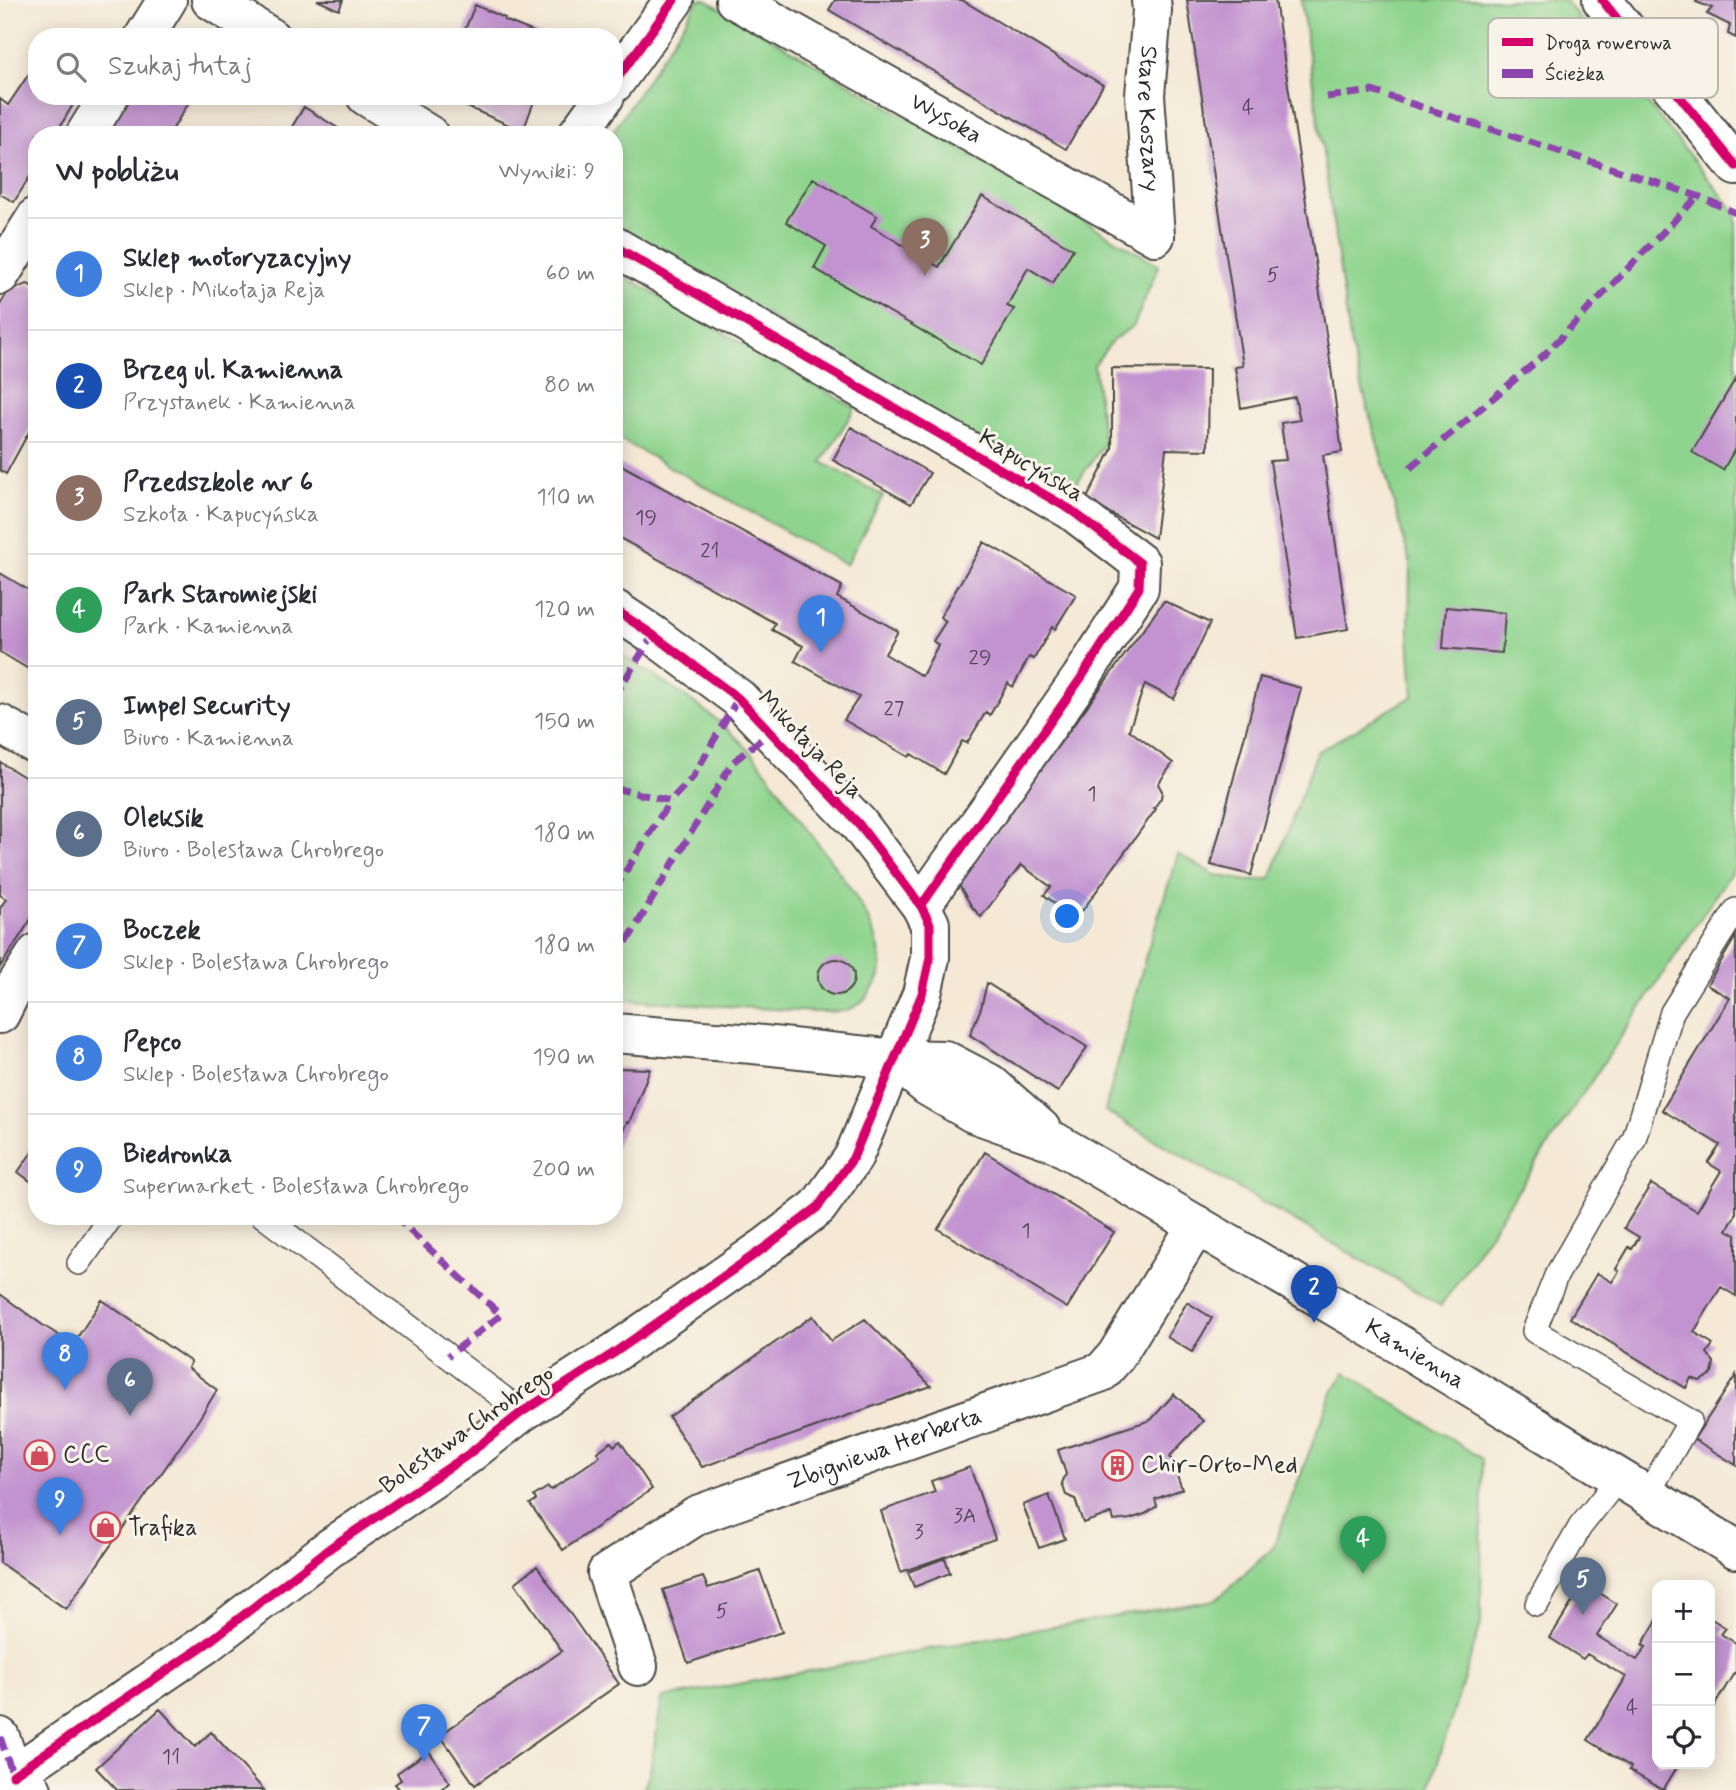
<!DOCTYPE html>
<html lang="pl">
<meta charset="utf-8">
<style>
:root{--surface:#fff;--page:#f2f2f3;--text:#2b2b33;--muted:#7c7c81;--line:#e1e1e2;--accent:#d1495b}
body{margin:0;font-family:Mynerve,sans-serif;background:var(--page);color:var(--text)}
.controls{position:absolute;right:21px;bottom:21px;display:grid;overflow:hidden;border-radius:14px;box-shadow:0 4px 18px #0003}
.controls button{width:63px;height:63px;display:grid;place-items:center;padding:0;border:0;border-bottom:2px solid var(--line);background:var(--surface);color:var(--text);font:35px sans-serif}
.you{position:absolute;left:1068px;top:917px;width:24px;height:24px;margin:-18px;border:5px solid #fff;border-radius:50%;background:#1a73e8;box-shadow:0 0 0 10px #1a73e833}
.badge{display:grid;place-items:center;width:46px;height:46px;border-radius:50%;background:var(--accent);color:#fff;font-size:23px;font-weight:700}
.pin{position:absolute;translate:-50% -58px;filter:drop-shadow(0 2px 4px #0008)}
.pin::after{content:'';position:absolute;top:37px;width:24px;height:21px;background:inherit;clip-path:polygon(0 0,100% 0,50% 100%)}
.list{margin:0;padding:0;list-style:none}
h2{display:flex;justify-content:space-between;align-items:center;height:91px;margin:0;padding:0 28px;font-size:30px}
h2 small{font-size:23px;font-weight:400;color:var(--muted)}
.list li{display:grid;grid-template-columns:46px 1fr auto;gap:21px;align-items:center;box-sizing:border-box;height:112px;padding:0 28px;border-top:2px solid var(--line)}
.list b{display:block;font-size:26px;white-space:nowrap}
.list p{margin:0;font-size:23px;white-space:nowrap;color:var(--muted)}
.list em{font-size:23px;font-style:normal;color:var(--muted)}
.icon{flex:none;width:38px;height:38px;fill:none;stroke:currentColor;stroke-width:2;stroke-linecap:round;stroke-linejoin:round}
.map{position:relative;flex:none;width:1736px;height:1790px;overflow:hidden}
.search{position:absolute;background:var(--surface);box-shadow:0 4px 18px #0003;left:28px;top:28px;width:595px;height:77px;display:flex;align-items:center;gap:18px;box-sizing:border-box;padding:0 24px;border-radius:28px;color:var(--muted);font-size:26px}
.panel{position:absolute;background:var(--surface);box-shadow:0 4px 18px #0003;left:28px;top:126px;width:595px;height:1099px;border-radius:28px}
.map>svg:first-child{display:block}
.green{fill:#8fd48e;stroke:#5d805c;stroke-width:2}
.building{fill:#c293d0}
.lines{fill:none;stroke-linecap:round;stroke-linejoin:round}
.lane-casing{stroke:#494845;stroke-width:26}
.street-casing{stroke:#494845;stroke-width:42}
.secondary-casing{stroke:#494845;stroke-width:42}
.lane{stroke:#fff;stroke-width:23}
.street{stroke:#fff;stroke-width:38}
.secondary{stroke:#fff;stroke-width:38}
.quiet{stroke:#8e44ad;stroke-width:7;stroke-dasharray:14 7;stroke-linecap:butt}
.cycleway-casing{stroke:#f7f3e8;stroke-width:13}
.cycleway{stroke:#d6006c;stroke-width:9}
.labels{text-anchor:middle;dominant-baseline:central;stroke-width:6;stroke-linejoin:round;paint-order:stroke}
.number-label{font-size:21px;fill:#514554}
.street-label{font-size:24px;fill:#2b2b2b;stroke:#f7f3e8}
.poi-label{font-size:24px;fill:#2b2b2b;stroke:#f7f3e8;text-anchor:start}
.key{fill:#f7f3e8;stroke:#bab7af;stroke-width:2}
.key-label{font-size:19px;fill:#2b2b2b}
</style>
<div class="map">
<svg width="1736" height="1790" viewBox="0 0 1736 1790">
<rect width="100%" height="100%" fill="#f7f3e8"/>
<filter id="ink" filterUnits="userSpaceOnUse"><feTurbulence type="fractalNoise" baseFrequency=".0143" numOctaves="2"/><feDisplacementMap in="SourceGraphic" scale="14" xChannelSelector="R" yChannelSelector="G"/><feConvolveMatrix kernelMatrix="1 2 1 2 8 2 1 2 1" color-interpolation-filters="sRGB"/></filter>
<filter id="wash" filterUnits="userSpaceOnUse"><feTurbulence type="fractalNoise" baseFrequency=".00686" numOctaves="4" result="noise"/><feDisplacementMap in="SourceGraphic" scale="28" xChannelSelector="R" yChannelSelector="G"/><feGaussianBlur stdDeviation="1.57" result="paint"/><feColorMatrix in="noise" values="0 0 0 0 0 0 0 0 0 0 0 0 0 0 0 0 0 1.4 0 .05"/><feComposite in="paint" operator="in"/></filter>
<g filter="url(#wash)">
<rect width="100%" height="100%" fill="#f5e9d6"/>
<!-- green -->
<path class="green" d="M699,0H706L1159,265L1134,325L1112,341L1094,365L1104,444L1069,494L614,224V135H611Z
M1301,0H1565L1736,213V865L1441,1306L1105,1111L1146,955L1178,854L1215,875L1248,881L1270,879L1317,752L1413,696L1409,635L1410,562L1351,347Z
M614,270L855,408L822,462L883,496L846,565L614,436Z
M614,650C656,678 704,705 740,741C765,765 784,798 805,826C831,862 889,929 880,975C879,980 875,985 872,989C858,1013 842,1012 817,1012L614,999Z
M1345,1372L1482,1459L1481,1624L1429,1790H643L650,1771L662,1698L1016,1633L1216,1600L1273,1548L1330,1397Z"/>
<g id="blocks">
<!-- building -->
<path class="building" d="M317,0H343L339,10Z
M835,0H962L1103,85L1066,149L829,10Z
M1187,0H1275L1329,353L1342,452L1323,455L1348,629L1297,638L1270,461L1286,460L1281,423L1300,420L1295,397L1241,408L1235,367L1243,366Z
M1697,0H1736V38L1728,34L1730,25L1707,14L1712,8L1696,2Z
M475,5L505,18L504,20L546,37H462Z
M37,62V96H78L55,135H37V165L14,202L0,194V99L8,105Z
M128,96H180L189,102L169,135H106Z
M442,96H536L523,131Z
M304,107L349,135H287Z
M813,178L877,216L871,226L939,267L982,196L1073,249L1053,283L1028,268L1007,306L1014,309L981,365L814,268L826,246L786,222Z
M28,284L37,290V417L6,474L0,470V305L9,290Z
M1112,368L1209,369L1208,450L1166,449L1155,538L1086,500L1112,449Z
M1736,378V447L1723,470L1692,452Z
M851,427L930,473L911,504L833,460Z
M614,461L842,586L837,597L898,631L885,654L922,676L938,645L933,641L946,621L940,617L984,542L1076,595L1055,629L1052,627L1034,659L1029,657L1013,687L1008,683L990,715L986,712L967,743L962,741L944,774L911,754L909,757L844,720L859,697L795,661L803,646L772,630L775,623L614,535Z
M0,573L37,595V674L0,652Z
M1164,601L1210,623L1174,699L1145,684L1129,730L1173,763L1158,784L1162,791L1161,798L1154,808L1156,809L1082,911L1079,908L1073,917L1044,895L1051,887L1021,865L981,917L972,907L957,882L988,842Z
M1446,607L1505,613L1502,653L1443,648Z
M1260,677L1301,688L1251,875L1211,865Z
M0,762L37,785V910L0,967V908L6,899L0,895Z
M1736,936V1215L1727,1230L1736,1235V1296L1721,1287L1694,1332L1713,1344L1707,1353L1714,1362L1712,1374L1700,1381L1691,1378L1686,1388L1570,1318L1597,1273L1612,1282L1619,1271L1616,1269L1629,1247L1632,1249L1639,1237L1624,1228L1651,1184L1697,1211L1721,1171L1708,1163L1720,1145L1662,1110L1730,998L1707,985Z
M818 977a18 18 0 1 1 36 0a18 18 0 1 1-36 0Z
M987,983L1087,1047L1058,1092L970,1035L981,1008Z
M614,1068L650,1069L629,1123L627,1122L614,1150Z
M37,1145V1186L18,1172Z
M985,1152L1114,1232L1067,1308L938,1229Z
M0,1294L44,1326L73,1344L102,1300L191,1362L188,1368L217,1390L194,1427L66,1609L0,1563Z
M1187,1302L1212,1318L1192,1352L1167,1337Z
M813,1316L831,1341L865,1319L931,1386L702,1467L669,1417Z
M1736,1375V1465L1694,1439Z
M1174,1394L1203,1421L1170,1456L1182,1489L1155,1499L1157,1506L1145,1514L1130,1519L1114,1521L1112,1513L1083,1523L1075,1499L1066,1495L1062,1483L1066,1474L1058,1450L1151,1420Z
M620,1441L652,1489L563,1550L530,1504L536,1500L534,1496L548,1487L551,1490L600,1456L597,1452L611,1442L614,1446Z
M970,1467L995,1539L901,1572L881,1511L935,1492L931,1481Z
M1049,1495L1065,1539L1039,1548L1023,1505Z
M945,1558L950,1573L914,1587L908,1572Z
M537,1566L619,1684L475,1785L440,1735L562,1651L515,1583Z
M760,1571L782,1632L688,1663L663,1590L703,1577L708,1588Z
M1584,1583L1617,1604L1597,1636L1637,1660L1646,1647L1642,1645L1657,1620V1764H1679L1663,1790L1629,1770L1631,1767L1588,1740L1626,1677L1587,1654L1583,1659L1550,1638Z
M1710,1618L1726,1628L1721,1634L1736,1643V1674L1734,1673L1710,1713Z
M160,1709L195,1747L211,1732L264,1790H117L96,1768Z
M429,1751L450,1783L439,1790H400L395,1784L401,1780L397,1773Z"/>
</g>
</g>
<g filter="url(#ink)">
<use href="#blocks" fill-opacity="0" stroke="#494845" stroke-width="2"/>
<g class="lines">
<defs>
<path id="lane" d="M263,1216L522,1412
M79,1263L112,1216
M1647,1495L1690,1421L1534,1331L1556,1276L1634,1139L1672,1012L1736,910
M1537,1604L1580,1527L1619,1478"/>
<g id="street">
<path d="M211,0L270,37"/>
<path id="s1" d="M735,0L1155,236"/>
<path id="s2" d="M1151,0L1152,10L1145,95L1155,236"/>
<path d="M1602,0L1736,166"/>
<path d="M144,37L167,0"/>
<path d="M614,83L674,0"/>
<path d="M366,96L429,135"/>
<path d="M85,135L109,96"/>
<path d="M577,135L605,96"/>
<path d="M614,246L1071,510L1140,563L1139,588L1081,678L921,906"/>
<path d="M0,275L37,216"/>
<path d="M0,724L37,745"/>
<path d="M0,1014L9,996L37,953"/>
<path d="M614,1033L753,1044L895,1059L945,1060L989,1083L1041,1129"/>
<path id="s3" d="M895,1059L927,1086L973,1113L1055,1142L1387,1337L1736,1549"/>
<path id="s4" d="M638,1666L607,1573L697,1515L1102,1372L1116,1356L1197,1225"/>
<path d="M0,1737L13,1775L206,1644L330,1548L466,1456L522,1412L614,1353L767,1246L818,1207L853,1158L922,994L930,958V924L921,906L858,823L738,698L653,635L614,609"/>
</g>
<path id="secondary" d="M0,1780L13,1775L32,1790"/>
</defs>
<!-- lane casing -->
<use href="#lane" class="lane-casing"/>
<!-- street casing -->
<use href="#street" class="street-casing"/>
<!-- secondary casing -->
<use href="#secondary" class="secondary-casing"/>
<!-- lane -->
<use href="#lane" class="lane"/>
<!-- street -->
<use href="#street" class="street"/>
<!-- secondary -->
<use href="#secondary" class="secondary"/>
<!-- quiet -->
<path class="quiet" d="M1327,97L1372,91L1698,196L1736,213
M1410,468L1544,355L1698,196
M614,697L653,635
M614,788L670,801L693,777L738,698
M614,890L670,801
M614,959L631,935L732,763L770,732
M394,1216L501,1315L448,1356
M0,1737L13,1775"/>
<defs>
<path id="cycleway" d="M1602,0L1736,166
M614,83L674,0
M614,246L1071,510L1140,563L1139,588L1081,678L921,906
M13,1775L206,1644L330,1548L466,1456L522,1412L614,1353L767,1246L818,1207L853,1158L922,994L930,958V924L921,906L858,823L738,698L653,635L614,609"/>
</defs>
<!-- cycleway casing -->
<use href="#cycleway" class="cycleway-casing"/>
<!-- cycleway -->
<use href="#cycleway" class="cycleway"/>
</g>
</g>
<!-- icons -->
<defs>
<symbol id="shop-ring" viewBox="-11 -11 22 22"><circle r="9.5" fill="#f7f3e8" stroke="#d1495b" stroke-width="1.5"/><path d="M-5-2.5h2.3a2.7 3.5 0 0 1 5.4 0H5L5.5 6h-11ZM-1.5-2.5h3a1.5 2.3 0 0 0-3 0Z" fill="#d1495b"/></symbol>
<symbol id="building-ring" viewBox="-11 -11 22 22"><circle r="9.5" fill="#f7f3e8" stroke="#d1495b" stroke-width="1.5"/><path d="M-4-6H4V6H1V3H-1V6H-4ZM-2.5-4.3h1.7v1.8h-1.7ZM.8-4.3h1.7v1.8H.8ZM-2.5-1h1.7V.8h-1.7ZM.8-1h1.7V.8H.8Z" fill="#d1495b"/></symbol>
</defs>
<g fill-rule="evenodd">
<use href="#shop-ring" x="22" y="1438" width="35" height="35"/>
<use href="#building-ring" x="1100" y="1448" width="35" height="35"/>
<use href="#shop-ring" x="88" y="1510" width="35" height="35"/>
</g>
<g class="labels">
<!-- number labels -->
<g class="number-label">
<text x="1248" y="108">4</text>
<text x="1273" y="275">5</text>
<text x="646" y="518">19</text>
<text x="710" y="551">21</text>
<text x="980" y="658">29</text>
<text x="894" y="709">27</text>
<text x="1092" y="794">1</text>
<text x="1026" y="1231">1</text>
<text x="965" y="1516">3A</text>
<text x="919" y="1532">3</text>
<text x="722" y="1611">5</text>
<text x="1632" y="1708">4</text>
<text x="171" y="1757">11</text>
</g>
<!-- street labels -->
<g class="street-label">
<text stroke="none"><textPath href="#s1" startOffset="242">Wysoka</textPath></text>
<text stroke="none"><textPath href="#s2" startOffset="119">Stare Koszary</textPath></text>
<text transform="translate(1031 466) rotate(31)">Kapucyńska</text>
<text transform="translate(810 745) rotate(46)">Mikołaja Reja</text>
<text stroke="none"><textPath href="#s3" startOffset="600">Kamienna</textPath></text>
<text transform="translate(467 1430) rotate(-35)">Bolesława Chrobrego</text>
<text stroke="none"><textPath href="#s4" startOffset="404">Zbigniewa Herberta</textPath></text>
</g>
<!-- poi labels -->
<g class="poi-label">
<text x="63" y="1455">CCC</text>
<text x="1141" y="1465">Chir-Orto-Med</text>
<text x="128" y="1528">Trafika</text>
</g>
</g>
<!-- legend -->
<rect x="1488" y="18" width="230" height="80" rx="10" class="key"/>
<rect x="1502" y="38" width="31" height="8" fill="#d6006c"/>
<rect x="1502" y="69" width="31" height="9" fill="#8e44ad"/>
<g class="key-label">
<text x="1545" y="49">Droga rowerowa</text>
<text x="1545" y="80">Ścieżka</text>
</g>
</svg>
<div class="controls">
<button>+</button>
<button>−</button>
<button><svg class="icon" aria-label="locate" viewBox="0 0 24 24"><circle cx="12" cy="12" r="6"/><path d="M12 2v4M12 18v4M2 12h4M18 12h4"/></svg></button>
</div>
<div class="you"></div>
<div class="pin badge" style="left:821px;top:653px;background:#3f7fe0">1</div>
<div class="pin badge" style="left:1314px;top:1323px;background:#1a4fb4">2</div>
<div class="pin badge" style="left:925px;top:276px;background:#8d6e63">3</div>
<div class="pin badge" style="left:1363px;top:1574px;background:#2e9e5b">4</div>
<div class="pin badge" style="left:1583px;top:1615px;background:#5c6f8a">5</div>
<div class="pin badge" style="left:130px;top:1416px;background:#5c6f8a">6</div>
<div class="pin badge" style="left:424px;top:1762px;background:#3f7fe0">7</div>
<div class="pin badge" style="left:65px;top:1390px;background:#3f7fe0">8</div>
<div class="pin badge" style="left:60px;top:1535px;background:#3f7fe0">9</div>
<div class="search"><svg class="icon" aria-label="search" viewBox="0 0 24 24"><circle cx="10" cy="10" r="6"/><path d="M15 15l6 6"/></svg>Szukaj tutaj</div>
<section class="panel">
<h2>W pobliżu<small>Wyniki: 9</small></h2>
<ul class="list">
<li><span class="badge" style="background:#3f7fe0">1</span><div><b>Sklep motoryzacyjny</b><p>Sklep · Mikołaja Reja</p></div><em>60 m</em></li>
<li><span class="badge" style="background:#1a4fb4">2</span><div><b>Brzeg ul. Kamienna</b><p>Przystanek · Kamienna</p></div><em>80 m</em></li>
<li><span class="badge" style="background:#8d6e63">3</span><div><b>Przedszkole nr 6</b><p>Szkoła · Kapucyńska</p></div><em>110 m</em></li>
<li><span class="badge" style="background:#2e9e5b">4</span><div><b>Park Staromiejski</b><p>Park · Kamienna</p></div><em>120 m</em></li>
<li><span class="badge" style="background:#5c6f8a">5</span><div><b>Impel Security</b><p>Biuro · Kamienna</p></div><em>150 m</em></li>
<li><span class="badge" style="background:#5c6f8a">6</span><div><b>Oleksik</b><p>Biuro · Bolesława Chrobrego</p></div><em>180 m</em></li>
<li><span class="badge" style="background:#3f7fe0">7</span><div><b>Boczek</b><p>Sklep · Bolesława Chrobrego</p></div><em>180 m</em></li>
<li><span class="badge" style="background:#3f7fe0">8</span><div><b>Pepco</b><p>Sklep · Bolesława Chrobrego</p></div><em>190 m</em></li>
<li><span class="badge" style="background:#3f7fe0">9</span><div><b>Biedronka</b><p>Supermarket · Bolesława Chrobrego</p></div><em>200 m</em></li>
</ul>
</section>
</div>
